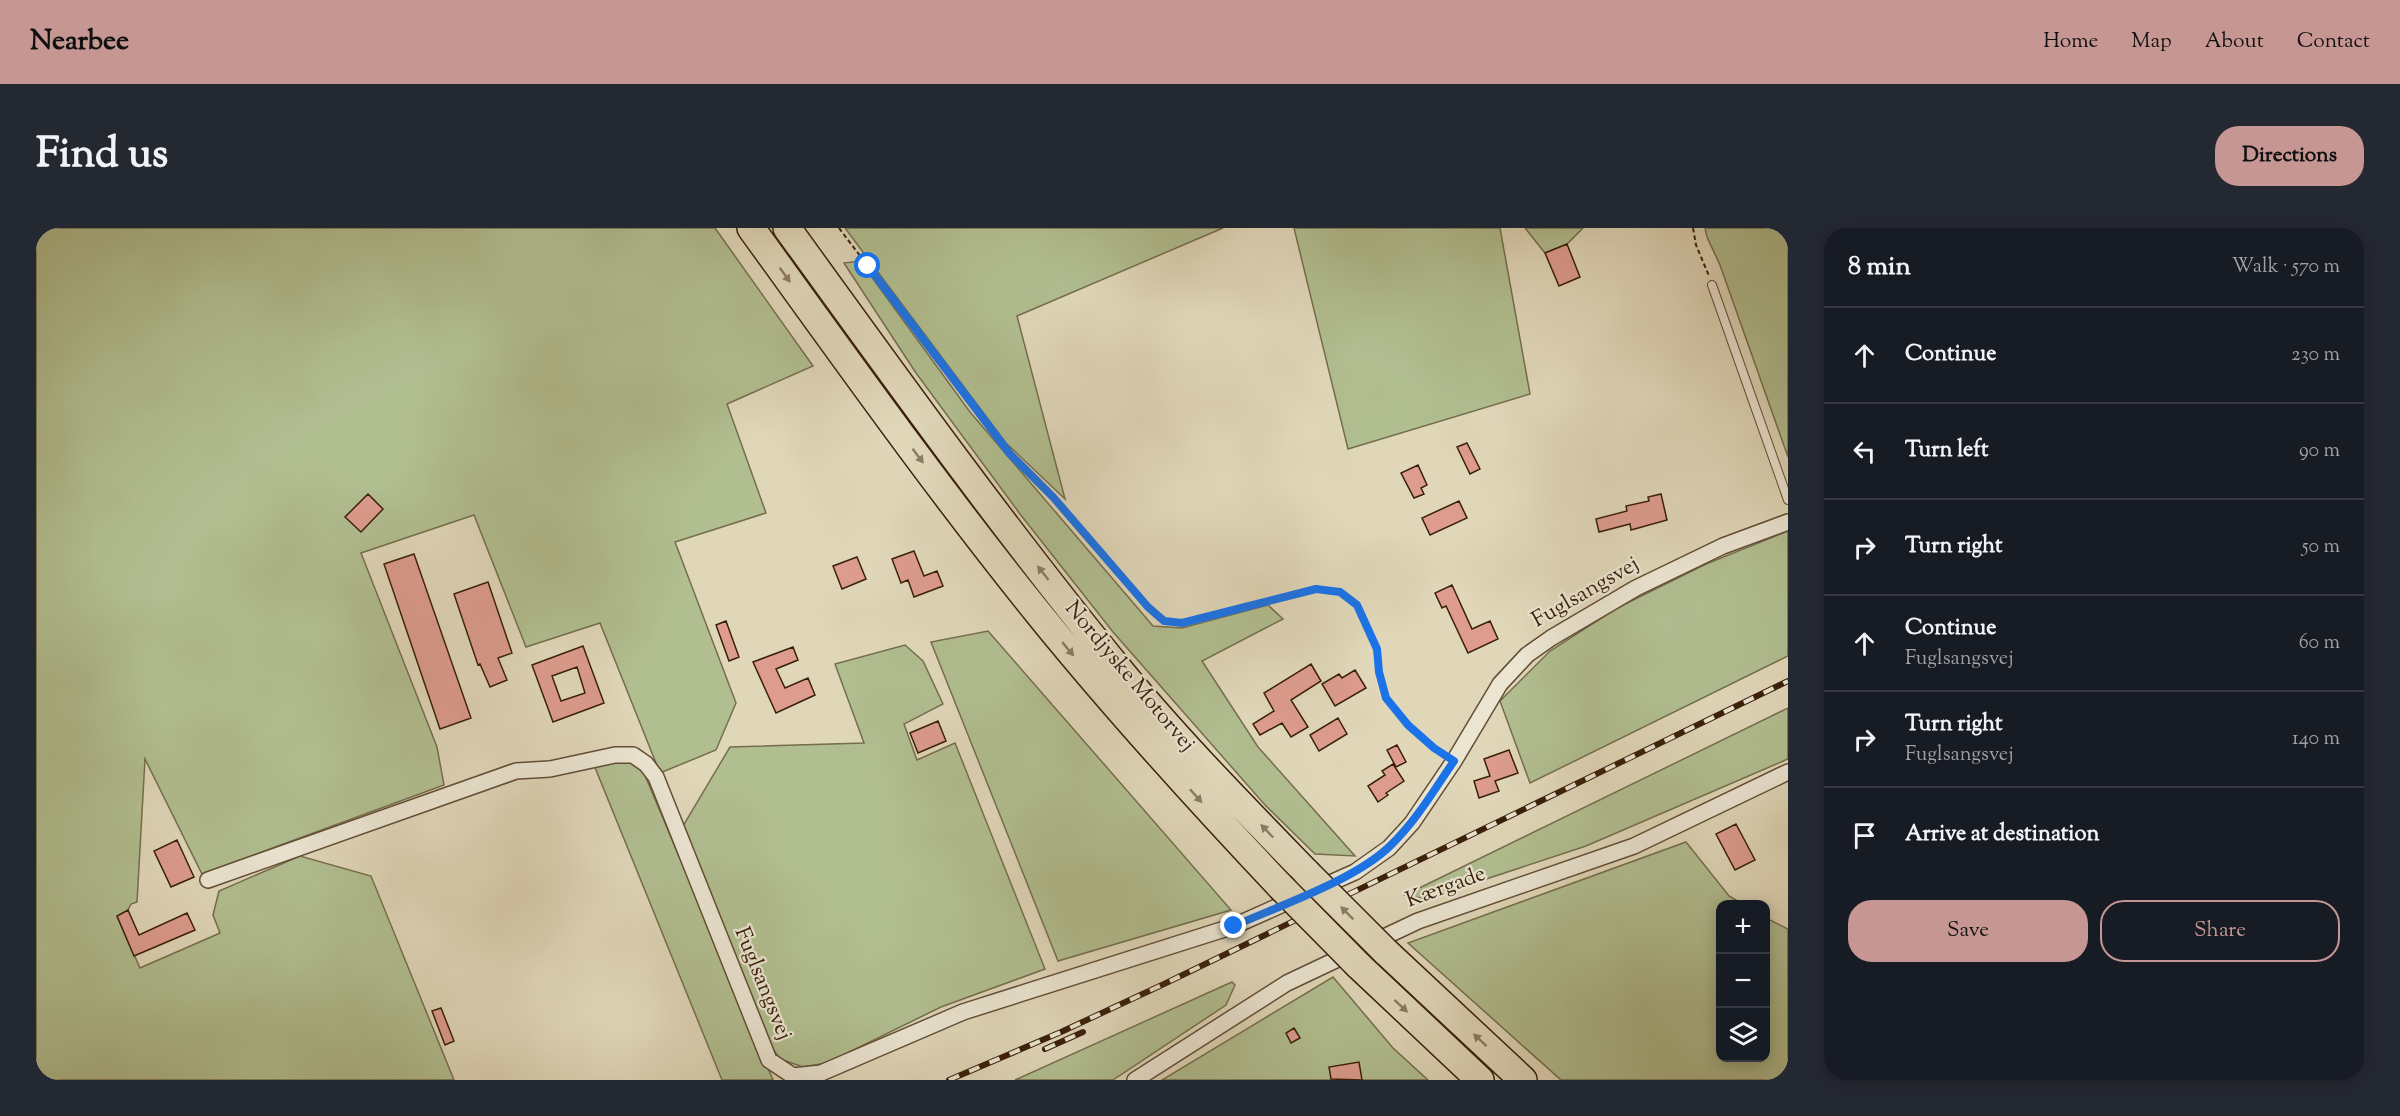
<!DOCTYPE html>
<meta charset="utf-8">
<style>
:root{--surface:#171b24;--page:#242831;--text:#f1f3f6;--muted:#9ea1a6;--line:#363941;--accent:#c59692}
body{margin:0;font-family:"Sorts Mill Goudy",serif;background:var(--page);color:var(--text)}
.controls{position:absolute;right:18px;bottom:18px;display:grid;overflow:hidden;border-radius:12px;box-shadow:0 3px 15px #0003}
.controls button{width:54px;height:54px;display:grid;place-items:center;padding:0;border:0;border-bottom:2px solid var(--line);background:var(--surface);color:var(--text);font:30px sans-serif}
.stop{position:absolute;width:18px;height:18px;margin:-14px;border:4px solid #1a73e8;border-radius:50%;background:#fff}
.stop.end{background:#1a73e8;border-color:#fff;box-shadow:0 2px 6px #0008}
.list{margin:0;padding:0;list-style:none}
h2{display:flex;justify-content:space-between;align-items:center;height:78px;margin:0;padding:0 24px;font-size:26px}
h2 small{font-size:20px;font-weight:400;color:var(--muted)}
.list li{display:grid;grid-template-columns:39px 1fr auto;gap:18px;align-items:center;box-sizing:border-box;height:96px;padding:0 24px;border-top:2px solid var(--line)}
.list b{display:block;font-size:22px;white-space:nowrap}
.list p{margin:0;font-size:20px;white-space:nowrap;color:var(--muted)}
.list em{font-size:20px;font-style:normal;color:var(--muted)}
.actions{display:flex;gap:12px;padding:18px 24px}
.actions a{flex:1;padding:14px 0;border:2px solid var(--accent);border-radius:24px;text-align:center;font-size:21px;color:var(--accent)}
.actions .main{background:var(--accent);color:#111}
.icon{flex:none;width:33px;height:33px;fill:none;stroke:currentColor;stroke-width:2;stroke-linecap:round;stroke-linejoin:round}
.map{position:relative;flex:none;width:1752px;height:852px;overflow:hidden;border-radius:24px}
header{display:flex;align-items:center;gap:36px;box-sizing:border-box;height:84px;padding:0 30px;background:var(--accent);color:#111}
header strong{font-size:28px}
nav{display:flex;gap:33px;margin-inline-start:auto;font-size:21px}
.intro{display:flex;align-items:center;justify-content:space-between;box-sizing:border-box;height:144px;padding:0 36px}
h1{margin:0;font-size:42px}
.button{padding:15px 27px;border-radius:24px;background:var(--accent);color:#111;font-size:21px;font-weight:700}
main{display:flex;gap:36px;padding:0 36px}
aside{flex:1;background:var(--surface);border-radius:24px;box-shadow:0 3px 15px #0003}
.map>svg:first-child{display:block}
.green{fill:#b1be90;stroke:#756e4d;stroke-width:1.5}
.building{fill:#dd9c8e;stroke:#391f0a;stroke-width:1.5;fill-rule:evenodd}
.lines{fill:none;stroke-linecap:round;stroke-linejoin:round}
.service-casing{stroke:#634d36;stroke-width:10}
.minor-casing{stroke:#634d36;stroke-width:18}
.motorway-casing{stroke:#391f0a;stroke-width:30}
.path{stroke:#391f0a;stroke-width:2;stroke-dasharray:4.5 3;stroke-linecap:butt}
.service{stroke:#ebe5d2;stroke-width:8}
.minor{stroke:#ebe5d2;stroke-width:15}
.motorway{stroke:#e0d7b9;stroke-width:27}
.rail-casing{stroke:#391f0a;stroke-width:6}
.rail{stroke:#ebe5d2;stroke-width:4;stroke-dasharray:11;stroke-linecap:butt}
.motorway-bridge-casing{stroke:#391f0a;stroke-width:30;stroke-linecap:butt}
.motorway-bridge{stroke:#e0d7b9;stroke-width:27}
.oneway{fill:#8c7b62}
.route{stroke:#1a73e8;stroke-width:8}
.labels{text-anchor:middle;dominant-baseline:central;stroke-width:4.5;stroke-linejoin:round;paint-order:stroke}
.street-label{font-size:22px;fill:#391f0a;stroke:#ebe5d2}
</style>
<header>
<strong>Nearbee</strong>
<nav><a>Home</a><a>Map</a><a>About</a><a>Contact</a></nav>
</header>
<div class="intro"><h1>Find us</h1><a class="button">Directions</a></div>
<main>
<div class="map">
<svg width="1752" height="852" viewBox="0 0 1752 852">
<rect width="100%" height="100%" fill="#e0d7b9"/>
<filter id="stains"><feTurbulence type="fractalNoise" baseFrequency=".00333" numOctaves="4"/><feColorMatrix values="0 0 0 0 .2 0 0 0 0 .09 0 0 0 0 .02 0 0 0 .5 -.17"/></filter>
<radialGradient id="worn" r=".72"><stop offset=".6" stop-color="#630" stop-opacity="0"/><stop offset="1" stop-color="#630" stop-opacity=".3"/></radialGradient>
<!-- green -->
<path class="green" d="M0,0H679L777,138L691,176L730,285L639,314L700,475L680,522L624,545L564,395L490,419L438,287L325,325L401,519L408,557L166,646L109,531L101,674L95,676L92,682L81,688L104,740L184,705L177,687L183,663L264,628L335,648L418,852H0Z
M809,0H1187L981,88L1029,271L970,215Z
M1258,0H1464L1494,166L1312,221Z
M1489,0H1547L1531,16L1509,25Z
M1669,0H1752V229L1684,37L1671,9Z
M824,33L934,184L1117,398L1146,400L1232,377L1247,391L1166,433L1222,519L1319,628L1279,626L1229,577L1077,404L984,286L880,145L808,35Z
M1752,303V428L1494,555L1464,473L1514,423L1581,380L1670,336Z
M952,403L1195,682L1022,733L895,414Z
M869,417L887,433L907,476L868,496L881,532L919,515L1009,741L905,779L791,835L767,839L744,831L726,805L644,603L694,519L828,515L799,436Z
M1752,480V531L1550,618L1390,671L1369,667Z
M594,532L608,545L737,852H686L558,537Z
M1650,614L1693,668L1707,676H1684V830H1730V690L1752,701V852H1525L1372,715Z
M1297,749L1357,820L1392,852H1126Z
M1196,754L1199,757L1190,777L1077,852H979Z"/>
<!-- building -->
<path class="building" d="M1531,16L1544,49L1523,58L1509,25Z
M1431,215L1444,241L1434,246L1421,219Z
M1382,237L1391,257L1385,260L1388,266L1378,270L1365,245Z
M332,266L347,281L325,304L309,289Z
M1625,266L1631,292L1595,302L1594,296L1563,304L1560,291L1591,283L1590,278L1613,273L1612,269Z
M1423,273L1431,290L1394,307L1386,290Z
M878,323L888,348L901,343L907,358L878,369L872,352L865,355L856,331Z
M378,326L435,490L404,501L348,336Z
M821,329L830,351L806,361L797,338Z
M452,354L476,425L462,430L471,452L454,459L444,436L442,437L418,366Z
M1416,357L1436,401L1454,393L1462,411L1432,425L1410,378L1406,380L1399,365Z
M690,393L703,429L693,433L680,397Z
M547,418L568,475L517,494L496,437ZM541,439L549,465L525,473L516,448Z
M757,419L762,432L740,441L749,460L772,450L779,467L740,485L717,434Z
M1275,436L1285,453L1255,472L1272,499L1255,509L1246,495L1224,507L1217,496L1238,483L1228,465Z
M1319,442L1330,460L1299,478L1286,456L1303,446L1306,450Z
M1302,490L1311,506L1283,523L1274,507Z
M902,493L910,513L882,525L874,505Z
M1361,517L1370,534L1360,539L1351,522Z
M1473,522L1482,545L1459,553L1463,563L1443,570L1438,553L1454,548L1448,531Z
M1357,536L1368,553L1350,565L1352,567L1342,574L1332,558L1349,547L1346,543Z
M1700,596L1719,632L1699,642L1680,606Z
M141,612L158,649L135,659L118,623Z
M92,682L103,707L151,685L159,702L98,728L81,688Z
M405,780L418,813L409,817L396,783Z
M1258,800L1264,810L1255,815L1250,805Z
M1323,834L1326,852L1295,851L1293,839Z"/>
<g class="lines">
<defs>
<path id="service" d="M1676,57L1752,272"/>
<path id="minor" d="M172,652L480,543L514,541L579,527H597L610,536L620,549L733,832L757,848L785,845L927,784L1198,698L1319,644L1353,620L1376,595L1418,533L1464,456L1491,427L1515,410L1600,360L1687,318L1752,294
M1099,852L1251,755L1382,693L1598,618L1752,544"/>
<path id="motorway" d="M715,0C809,130 902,261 1003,386C1079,480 1161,570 1244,658
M751,0C858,148 965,297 1081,439C1140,511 1206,578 1271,645
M1350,724L1487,852
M1322,737L1444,852"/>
</defs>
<!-- service casing -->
<use href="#service" class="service-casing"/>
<!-- minor casing -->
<use href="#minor" class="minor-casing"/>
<!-- motorway casing -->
<use href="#motorway" class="motorway-casing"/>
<!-- path -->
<path class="path" d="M803,0L974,226L1017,269L1112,379L1128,393L1146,395L1280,361L1304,364L1321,377L1341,421L1343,444L1350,470L1372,497L1407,526
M1657,0L1660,17L1673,48"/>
<!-- service -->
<use href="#service" class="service"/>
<!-- minor -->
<use href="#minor" class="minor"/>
<!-- motorway -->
<use href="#motorway" class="motorway"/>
<defs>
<path id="rail" d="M1009,821L1047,804
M913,852L1025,804L1128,756L1752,453"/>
</defs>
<!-- rail casing -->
<use href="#rail" class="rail-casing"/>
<!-- rail -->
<use href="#rail" class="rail"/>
<defs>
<path id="motorway-bridge" d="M1271,645L1350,724
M1244,658L1322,737"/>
</defs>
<!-- motorway-bridge casing -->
<use href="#motorway-bridge" class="motorway-bridge-casing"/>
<!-- motorway-bridge -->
<use href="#motorway-bridge" class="motorway-bridge"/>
</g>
<!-- one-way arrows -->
<defs><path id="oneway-solid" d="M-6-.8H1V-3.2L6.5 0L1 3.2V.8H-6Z" transform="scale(1.5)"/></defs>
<g class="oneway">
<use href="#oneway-solid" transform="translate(749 47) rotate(54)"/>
<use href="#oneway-solid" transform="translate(882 228) rotate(53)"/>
<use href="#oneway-solid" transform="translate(1007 345) rotate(-128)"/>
<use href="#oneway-solid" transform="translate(1032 421) rotate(50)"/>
<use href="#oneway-solid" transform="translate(1160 568) rotate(48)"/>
<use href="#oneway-solid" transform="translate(1231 603) rotate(-134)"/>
<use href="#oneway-solid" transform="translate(1311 685) rotate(-135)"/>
<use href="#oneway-solid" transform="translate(1365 778) rotate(43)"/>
<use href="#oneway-solid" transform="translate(1444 812) rotate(-137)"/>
</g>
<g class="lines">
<!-- route -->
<path class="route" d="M832,38L974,226L1017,269L1112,379L1128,393L1146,395L1280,361L1304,364L1321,377L1341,421L1343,444L1350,470L1372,497L1398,520L1418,533C1398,562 1380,593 1354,618C1319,652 1245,677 1198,698"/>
</g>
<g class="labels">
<!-- street labels -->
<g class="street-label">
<text transform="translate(1550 365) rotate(-30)">Fuglsangsvej</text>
<text transform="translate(1093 449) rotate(50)">Nordjyske Motorvej</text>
<text transform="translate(1410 660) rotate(-20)">Kærgade</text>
<text transform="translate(726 756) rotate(68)">Fuglsangsvej</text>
</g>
</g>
<rect width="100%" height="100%" filter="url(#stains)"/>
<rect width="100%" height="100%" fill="url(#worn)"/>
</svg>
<div class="controls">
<button>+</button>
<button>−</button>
<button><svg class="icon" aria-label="layers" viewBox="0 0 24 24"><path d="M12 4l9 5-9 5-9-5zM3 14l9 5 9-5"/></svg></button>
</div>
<div class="stop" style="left:832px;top:38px"></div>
<div class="stop end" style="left:1198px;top:698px"></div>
</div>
<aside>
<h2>8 min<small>Walk · 570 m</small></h2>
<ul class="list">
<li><svg class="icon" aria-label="ahead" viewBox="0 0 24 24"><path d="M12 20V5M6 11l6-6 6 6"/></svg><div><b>Continue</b></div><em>230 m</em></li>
<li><svg class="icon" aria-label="left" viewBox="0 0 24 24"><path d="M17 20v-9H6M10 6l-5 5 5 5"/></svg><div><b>Turn left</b></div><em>90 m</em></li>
<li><svg class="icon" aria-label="right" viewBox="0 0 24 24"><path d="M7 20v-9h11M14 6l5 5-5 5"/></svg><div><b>Turn right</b></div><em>50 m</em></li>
<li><svg class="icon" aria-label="ahead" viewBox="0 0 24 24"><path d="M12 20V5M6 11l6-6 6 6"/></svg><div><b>Continue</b><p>Fuglsangsvej</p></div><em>60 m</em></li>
<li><svg class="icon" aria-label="right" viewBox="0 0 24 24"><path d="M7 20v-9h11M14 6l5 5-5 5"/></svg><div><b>Turn right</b><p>Fuglsangsvej</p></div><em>140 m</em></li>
<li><svg class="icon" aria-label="arrive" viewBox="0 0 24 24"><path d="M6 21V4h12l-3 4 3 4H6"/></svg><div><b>Arrive at destination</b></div></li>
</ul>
<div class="actions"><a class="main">Save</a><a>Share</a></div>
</aside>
</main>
